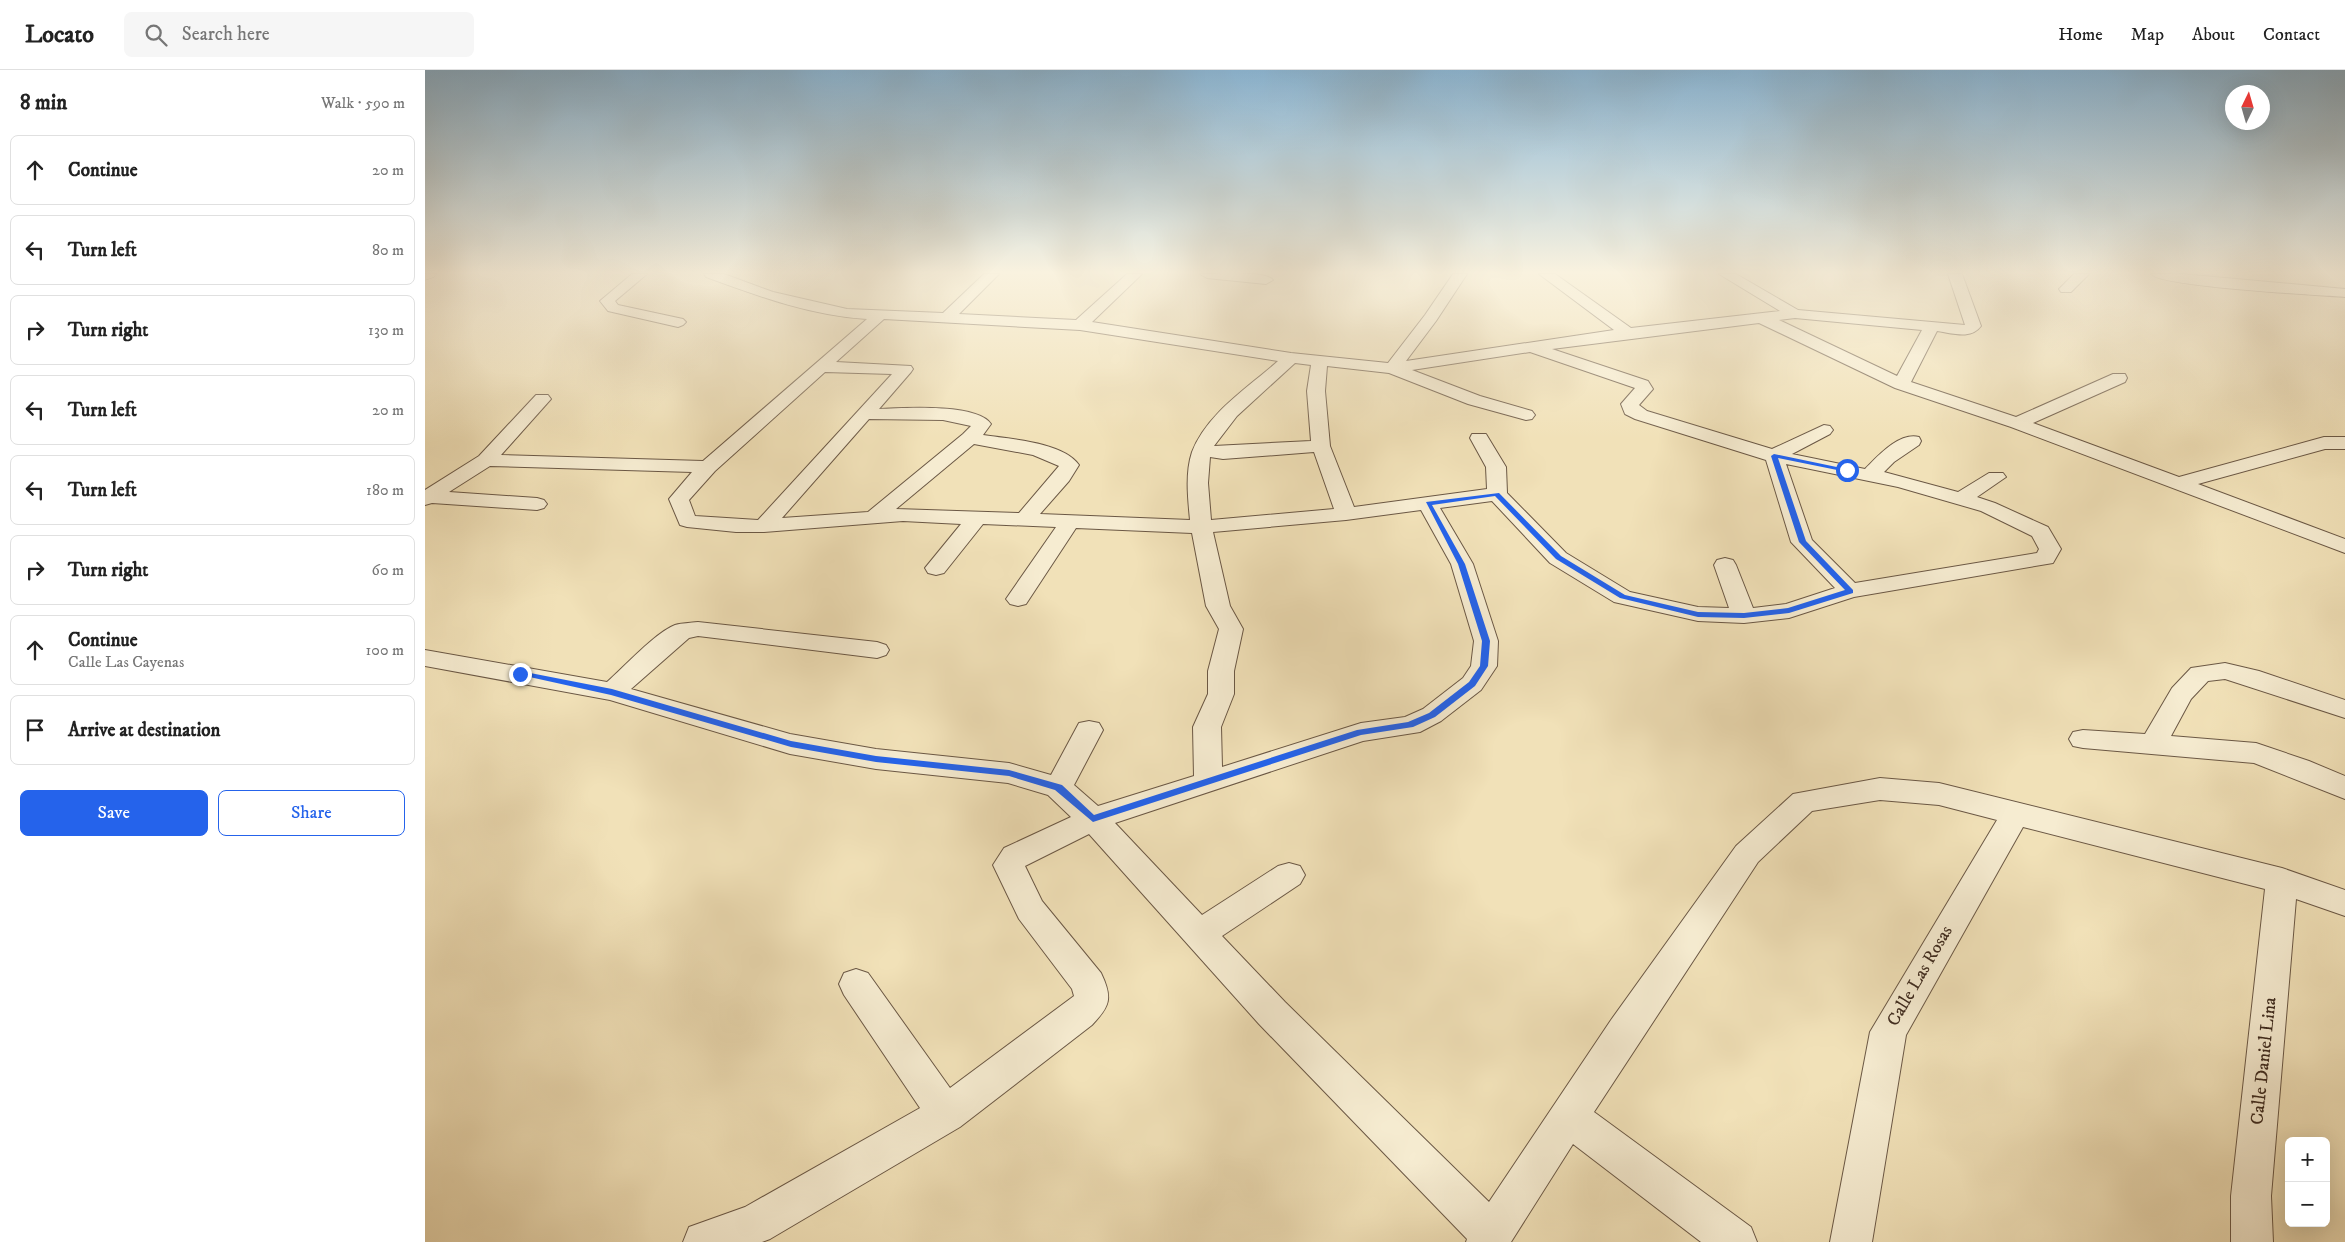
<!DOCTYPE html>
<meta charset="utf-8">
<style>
:root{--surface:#fff;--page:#f6f6f6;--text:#222;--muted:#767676;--line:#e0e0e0;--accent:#2563eb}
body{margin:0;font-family:"IM FELL DW Pica",serif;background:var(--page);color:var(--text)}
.controls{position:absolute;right:15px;bottom:15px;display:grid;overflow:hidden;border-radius:8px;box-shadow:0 5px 20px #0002}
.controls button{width:45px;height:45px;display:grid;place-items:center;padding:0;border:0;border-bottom:1px solid var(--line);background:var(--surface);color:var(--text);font:25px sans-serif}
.compass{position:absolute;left:1800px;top:15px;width:45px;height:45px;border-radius:50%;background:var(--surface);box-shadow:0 5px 20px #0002;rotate:5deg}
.stop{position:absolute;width:15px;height:15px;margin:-11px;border:4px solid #2563eb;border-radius:50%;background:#fff}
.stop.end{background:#2563eb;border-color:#fff;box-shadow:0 1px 5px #0008}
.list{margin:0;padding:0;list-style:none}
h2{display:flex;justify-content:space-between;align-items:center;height:65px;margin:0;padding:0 20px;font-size:21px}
h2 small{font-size:16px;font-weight:400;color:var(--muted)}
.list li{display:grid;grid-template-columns:32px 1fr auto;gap:15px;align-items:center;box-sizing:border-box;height:70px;margin:0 10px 10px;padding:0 10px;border:1px solid var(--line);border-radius:8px}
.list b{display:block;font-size:19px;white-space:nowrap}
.list p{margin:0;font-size:16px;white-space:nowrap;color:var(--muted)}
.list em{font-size:16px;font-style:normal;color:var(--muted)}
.actions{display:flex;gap:10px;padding:15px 20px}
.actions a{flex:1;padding:11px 0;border:1px solid var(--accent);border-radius:8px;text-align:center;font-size:18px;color:var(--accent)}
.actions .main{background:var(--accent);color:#fff}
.icon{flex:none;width:28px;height:28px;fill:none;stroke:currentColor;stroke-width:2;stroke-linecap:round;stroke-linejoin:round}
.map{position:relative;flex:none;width:1920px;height:1172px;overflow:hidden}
header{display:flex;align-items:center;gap:30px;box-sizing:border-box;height:70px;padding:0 25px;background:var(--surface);border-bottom:1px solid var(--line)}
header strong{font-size:24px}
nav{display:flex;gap:28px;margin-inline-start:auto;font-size:18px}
.search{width:350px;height:45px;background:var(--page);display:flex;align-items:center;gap:12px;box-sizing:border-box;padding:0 18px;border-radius:8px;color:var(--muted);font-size:19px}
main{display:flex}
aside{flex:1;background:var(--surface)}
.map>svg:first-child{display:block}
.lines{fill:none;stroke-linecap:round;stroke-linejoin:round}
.street-casing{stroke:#6b5845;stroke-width:2}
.primary-casing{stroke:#3e2b1f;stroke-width:1}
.street{fill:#f6ecd1;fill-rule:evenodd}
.primary{fill:#f1e1b8;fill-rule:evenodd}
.route{fill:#2563eb}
.labels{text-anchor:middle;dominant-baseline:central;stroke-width:4;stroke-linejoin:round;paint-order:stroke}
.near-street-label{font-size:18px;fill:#3e2b1f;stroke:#f6ecd1}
</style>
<header>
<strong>Locato</strong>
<div class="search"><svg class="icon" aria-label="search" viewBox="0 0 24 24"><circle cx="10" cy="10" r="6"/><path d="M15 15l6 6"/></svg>Search here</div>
<nav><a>Home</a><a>Map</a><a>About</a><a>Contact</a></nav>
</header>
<main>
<aside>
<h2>8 min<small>Walk · 590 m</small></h2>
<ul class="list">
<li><svg class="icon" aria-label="ahead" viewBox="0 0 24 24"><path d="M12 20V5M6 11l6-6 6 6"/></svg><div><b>Continue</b></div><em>20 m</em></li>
<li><svg class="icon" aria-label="left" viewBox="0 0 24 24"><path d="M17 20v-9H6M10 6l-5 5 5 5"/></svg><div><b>Turn left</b></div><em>80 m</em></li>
<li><svg class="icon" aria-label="right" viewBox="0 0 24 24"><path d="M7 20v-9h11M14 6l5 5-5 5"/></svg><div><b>Turn right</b></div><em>130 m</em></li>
<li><svg class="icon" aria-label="left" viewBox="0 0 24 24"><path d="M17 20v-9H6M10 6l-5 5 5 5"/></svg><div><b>Turn left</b></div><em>20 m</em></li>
<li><svg class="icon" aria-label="left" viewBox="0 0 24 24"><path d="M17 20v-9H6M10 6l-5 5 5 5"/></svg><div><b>Turn left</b></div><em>180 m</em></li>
<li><svg class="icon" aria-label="right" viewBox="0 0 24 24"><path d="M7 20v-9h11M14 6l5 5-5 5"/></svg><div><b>Turn right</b></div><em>60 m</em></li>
<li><svg class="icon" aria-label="ahead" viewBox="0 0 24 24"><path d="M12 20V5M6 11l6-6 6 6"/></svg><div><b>Continue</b><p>Calle Las Cayenas</p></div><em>100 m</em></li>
<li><svg class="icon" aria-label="arrive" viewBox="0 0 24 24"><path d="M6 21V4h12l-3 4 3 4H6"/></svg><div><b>Arrive at destination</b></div></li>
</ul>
<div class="actions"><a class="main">Save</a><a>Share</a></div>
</aside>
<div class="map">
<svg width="1920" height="1172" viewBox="0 0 1920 1172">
<rect width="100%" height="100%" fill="#f1e1b8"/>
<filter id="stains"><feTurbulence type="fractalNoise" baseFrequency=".004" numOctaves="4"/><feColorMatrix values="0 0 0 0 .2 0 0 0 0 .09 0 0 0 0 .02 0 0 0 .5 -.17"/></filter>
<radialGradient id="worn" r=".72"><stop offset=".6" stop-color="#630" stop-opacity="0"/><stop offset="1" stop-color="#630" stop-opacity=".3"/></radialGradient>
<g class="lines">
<defs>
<path id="street" d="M207,204H222L190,231L193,235L258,249L261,252L258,255L253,257L183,241L175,231Z
M279,204H299L348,222L422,239L518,243L559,204H574L534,244L651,250L702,204H717L667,252L866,283L963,293L1000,245L1028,204H1042L1011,251L981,291L1189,260L1114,204H1130L1206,258L1355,241L1294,204H1311L1373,240L1540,255L1523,204H1537L1556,256C1546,270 1527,263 1512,261L1486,312L1591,347L1688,304H1700L1702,308L1700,312L1608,353L1754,407L1899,367H1920V379H1900L1773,414L1920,469V483L1586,357L1470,318L1334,253L1127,279L1223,311L1228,319L1214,335L1222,341L1347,379L1399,355L1405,356L1408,360L1405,364L1367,384L1440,399C1453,386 1474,362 1494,367L1496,371L1494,375L1469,392L1459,402L1533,422L1564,403H1578L1581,407L1552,427L1570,433L1623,457L1636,479L1628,493L1429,527L1364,548L1319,553L1273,551L1189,532L1125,493L1067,431L1015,438L1048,494L1073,571L1072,596L1056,620L1016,651L995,662L938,671L690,753L777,845L853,796L864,793L875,796L880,805L875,814L797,866L860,932L1064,1132L1186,950L1311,776L1368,724L1455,708L1514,713L1857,798L1920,820V846L1871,829L1846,1126L1848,1172H1806V1126L1840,819L1598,757L1481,965L1447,1172H1405L1445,962L1572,750L1514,735L1455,730L1387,741L1333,792L1169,1042L1326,1157L1332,1172H1276L1148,1074L1086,1172H1041L1042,1169L834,954L664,764L600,796L617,831L676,903C688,928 685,936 667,955L535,1057L345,1169L337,1172H258L264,1157L320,1137L495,1038L419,925L414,914L419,903L431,899L443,903L525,1018L649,926L647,919L594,849L568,795L579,778L646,747L623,725L583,713L451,699L365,684L185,630L0,596V580L182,612C198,598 231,562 250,555C257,553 265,553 273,552L452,572L461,575L464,580L461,585L452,588L273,566L264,568L206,619L365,664L451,679L584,693L626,705L654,653L664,651L674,653L678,660L649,715L673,736L769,706L768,657L783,624V601L794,559L781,536L767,463L651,458L601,534L593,536L585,534L581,529L631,457L558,454L519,503L511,505L503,503L500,498L536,454L478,451L339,462H311L262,457L255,455L244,429L267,402L65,396L24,422L112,428L119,430L122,434L119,438L112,440L7,433L0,435V420L54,386L111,325H123L126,329L76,385L278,391L442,249C387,246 333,226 281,207ZM1370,248L1497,260L1472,306L1354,250ZM459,249L655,260L853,291C824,317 782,343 767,382C760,403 763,429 765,450L615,444L644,411L654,395C638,372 584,369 558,365L566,354C552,333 478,338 454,339L486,302L488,299L486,296L411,292ZM1105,282L1210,318L1196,334L1200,344L1210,349L1341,390L1366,472L1410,518L1361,534L1328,538L1311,495L1308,490L1300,488L1292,490L1289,495L1304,538L1273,537L1205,522L1141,483L1082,423L1081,397L1061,364H1047L1045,368L1061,397L1062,419L929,437L905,376L900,321L902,296L964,303L1043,334L1101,350L1107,349L1110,345L1107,341L1055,326L987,300ZM870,293L886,295L882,321L886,371L789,376L812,346ZM400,302L467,304L333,450L270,446L264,430L290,401ZM444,349L518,350L546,356L538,364L443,442L357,448ZM549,374L608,385L634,396L594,443L471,439ZM889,382L909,439L786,450L783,413L785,387L798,389ZM1361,394L1473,417L1556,441L1607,466L1614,479L1612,483L1430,513L1387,470ZM996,440L1026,494L1049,571L1046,596L1038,608L998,639L980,647L936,653L797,697L796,657L809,624V601L818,559L805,536L788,462L921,450Z
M775,204C789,204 840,200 848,210L841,214L782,208Z
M1649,204H1664L1646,222H1636L1634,219Z
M1726,204H1756L1920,219V227C1894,225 1736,217 1726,204Z
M1800,593L1834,601L1920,630V648L1800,609L1783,611L1766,629L1746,666L1831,673L1884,691L1920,706V729L1829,693L1658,678L1648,676L1644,669L1648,662L1658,660L1720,664L1747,618L1766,598Z"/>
<path id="primary" d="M0,204H12L9,207L0,210Z"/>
</defs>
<!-- street casing -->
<use href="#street" class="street-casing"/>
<!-- primary casing -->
<use href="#primary" class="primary-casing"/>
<!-- street -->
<use href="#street" class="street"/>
<!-- primary -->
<use href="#primary" class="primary"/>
</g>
<!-- sky -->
<linearGradient id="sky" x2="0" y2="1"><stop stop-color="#8bb7d6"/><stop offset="0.55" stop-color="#f9f2df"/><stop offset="1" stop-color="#f9f2df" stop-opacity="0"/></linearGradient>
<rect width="1920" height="368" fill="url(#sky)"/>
<!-- route -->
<path class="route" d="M1349,384L1426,400L1422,402L1353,388L1381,471L1428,520V523L1364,543L1319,548L1273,547L1195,528L1131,489L1070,426L1007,435L1040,494L1065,571L1063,596L1050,616L1010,647L988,657L936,665L668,752L630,720L584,706L451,692L366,677L186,625L91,604L95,601L187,619L366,671L451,686L584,700L637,715L669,745L932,660L983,652L1004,643L1044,612L1055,596L1057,571L1033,494L1001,432L1074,423L1136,486L1200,525L1273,542L1319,543L1363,538L1420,520L1374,472L1346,386Z"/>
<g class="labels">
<!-- near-street labels -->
<g class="near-street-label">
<text transform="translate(1495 906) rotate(-60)">Calle Las Rosas</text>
<text transform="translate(1839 991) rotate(-84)">Calle Daniel Lina</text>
</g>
</g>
<rect width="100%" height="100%" filter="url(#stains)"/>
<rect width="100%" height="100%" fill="url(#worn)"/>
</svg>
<div class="controls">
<button>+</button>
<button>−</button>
</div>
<svg class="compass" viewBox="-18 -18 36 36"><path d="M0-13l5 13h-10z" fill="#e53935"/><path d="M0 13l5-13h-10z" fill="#767676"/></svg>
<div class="stop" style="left:1422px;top:400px"></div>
<div class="stop end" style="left:95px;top:604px"></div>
</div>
</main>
